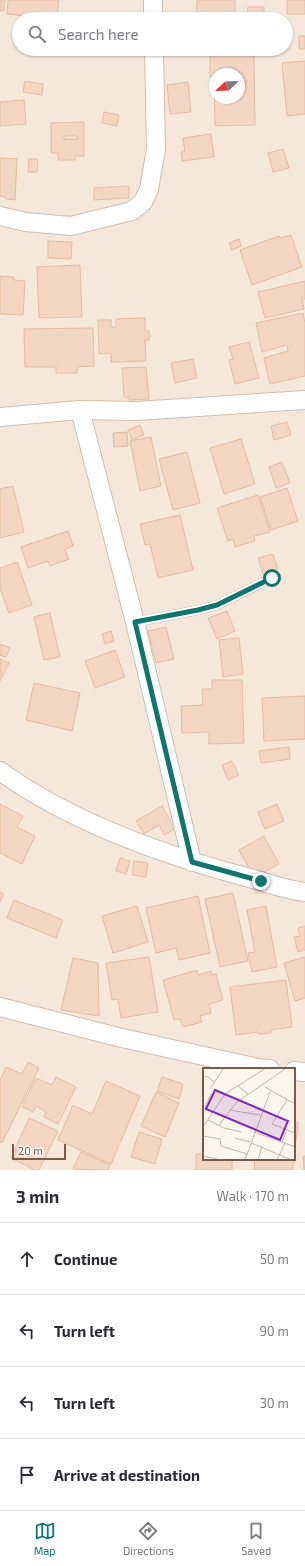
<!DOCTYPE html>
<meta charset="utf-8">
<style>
:root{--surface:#fff;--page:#f2f2f3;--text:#2b2b33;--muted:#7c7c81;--line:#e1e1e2;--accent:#0f766e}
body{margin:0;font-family:"Exo 2",sans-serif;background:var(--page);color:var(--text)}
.compass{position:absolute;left:209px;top:68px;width:36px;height:36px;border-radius:50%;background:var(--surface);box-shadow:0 1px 3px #0004;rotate:247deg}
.scale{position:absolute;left:12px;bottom:10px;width:54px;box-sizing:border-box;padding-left:4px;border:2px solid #7a5c4d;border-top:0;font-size:11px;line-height:14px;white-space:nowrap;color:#7a5c4d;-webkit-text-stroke:3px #fffaf3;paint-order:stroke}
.stop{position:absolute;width:12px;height:12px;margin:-9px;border:3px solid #0f766e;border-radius:50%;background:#fff}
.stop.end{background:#0f766e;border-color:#fff;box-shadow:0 1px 4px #0008}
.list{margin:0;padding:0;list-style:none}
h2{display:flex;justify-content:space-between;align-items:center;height:52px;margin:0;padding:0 16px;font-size:17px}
h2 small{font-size:13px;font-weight:400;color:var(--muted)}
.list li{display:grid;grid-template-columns:26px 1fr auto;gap:12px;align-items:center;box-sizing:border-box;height:72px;padding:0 16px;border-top:1px solid var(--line)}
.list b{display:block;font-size:15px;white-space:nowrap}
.list em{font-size:13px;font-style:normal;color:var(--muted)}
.icon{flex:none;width:22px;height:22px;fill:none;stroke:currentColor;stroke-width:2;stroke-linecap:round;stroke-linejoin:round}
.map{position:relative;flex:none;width:305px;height:1170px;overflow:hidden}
.search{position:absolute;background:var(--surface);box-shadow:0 1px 3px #0004;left:12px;right:12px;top:12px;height:44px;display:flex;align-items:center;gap:10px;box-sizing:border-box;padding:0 14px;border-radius:22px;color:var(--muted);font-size:15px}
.sheet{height:340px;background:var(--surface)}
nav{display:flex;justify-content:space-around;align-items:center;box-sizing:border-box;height:56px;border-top:1px solid var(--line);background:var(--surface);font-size:11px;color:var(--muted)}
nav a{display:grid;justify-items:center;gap:2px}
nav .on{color:var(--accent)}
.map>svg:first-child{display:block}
.residential{fill:#f5e8da;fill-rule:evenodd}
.building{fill:#f3d5c3;stroke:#e6bba3;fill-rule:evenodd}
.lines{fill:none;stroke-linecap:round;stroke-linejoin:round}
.service-casing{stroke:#d1beb0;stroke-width:10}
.minor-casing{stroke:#d1beb0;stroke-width:20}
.service{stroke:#fff;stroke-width:9}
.minor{stroke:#fff;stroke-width:18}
.route{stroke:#0f766e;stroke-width:5}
.inset-road{fill:none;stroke:#c5b3a7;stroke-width:1}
.view{fill:#7b2cbf;fill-opacity:0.15;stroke:#7b2cbf;stroke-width:2}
.inset-edge{fill:none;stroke:#7a5c4d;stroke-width:2}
</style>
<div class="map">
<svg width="305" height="1170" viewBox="0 0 305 1170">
<rect width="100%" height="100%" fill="#fdf6ec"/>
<!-- residential -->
<path class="residential" d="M0,0H305V1170H0ZM19,19H286V49H19ZM215,74H239V98H215ZM204,1069H294V1159H204Z"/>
<!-- building -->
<path class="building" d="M0,0H5L4,11H0Z
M8,0H59L57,15L35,12L34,17L7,14Z
M197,0H235V19H196Z
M287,0H305V14H287Z
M248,7H264V19H247Z
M299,36H305V49H299Z
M210,54H254L255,125L215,126L214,77H210ZM215,74H239V98H215Z
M305,61V114L287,116L282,63Z
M25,81L43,84L42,95L23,92Z
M188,82L191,112L170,114L167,85Z
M24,100L26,124L0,126V102Z
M104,112L119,115L117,126L102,123Z
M84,122V156H75V160H58V153H51V123ZM64,136H77L78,139H64Z
M211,134L214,157L182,161L181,152H185L183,138Z
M283,149L289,168L273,172L268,153Z
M0,158L17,159L15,200L6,199V197L0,196Z
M29,159H38L37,172H28Z
M129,186V198L94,200V188Z
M291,235L302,267L252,285L240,250L279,236L280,238Z
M239,239L241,246L232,250L229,243Z
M48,241L72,242L71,259L48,258Z
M80,265L82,317L39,318L37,267Z
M0,276L14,277V280L25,281L23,315L0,314Z
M305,281V299H302L304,309L265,318L258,292Z
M303,313L305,323V376L270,384L264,358L288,351L287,345L262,352L256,323Z
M145,318V331H149V340H145L146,361L111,362V353L99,354L98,320H111V327H116V319Z
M93,328L94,366L77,367V373H56V367H25L24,329Z
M249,342L259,378L235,384L229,360L233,359L229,347Z
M193,359L197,378L175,383L171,363Z
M146,367L149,399L129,400V397H124L122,368Z
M287,422L291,435L274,440L271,426Z
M140,425L144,435L132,440L128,430Z
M127,432L128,446L114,447L113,433Z
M151,437L161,486L140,491L130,441Z
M241,439L255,484L224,494L210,448Z
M187,452L200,503L173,510L159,459Z
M282,462L290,483L276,488L269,467Z
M13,486L24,532L0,538V489Z
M287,488L298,521L271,530L260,497Z
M258,495L270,532L254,536L255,541L235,547L233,539L228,541L217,508Z
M180,515L193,570L158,578L150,544L145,545L140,524Z
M68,531L73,546L65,549L69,559L50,566L48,561L28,568L21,547Z
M273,554L278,569L263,574L258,558Z
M17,562L32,605L9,613L0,588V568Z
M227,611L235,631L217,639L208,618Z
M50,613L60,657L44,660L34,617Z
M166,627L174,659L156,663L148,631Z
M111,631L114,641L105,644L102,634Z
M239,638L243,674L223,677L219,640Z
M0,644L10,648L6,657L0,655Z
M115,650L125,677L95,688L85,661Z
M0,659L9,663L0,681Z
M212,680H242L244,743L209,744V732L182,733L181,706L203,705L202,689H212Z
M34,683L80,693L72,731L26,720Z
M305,696V739L264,741L262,698Z
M289,747L290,759L261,763L259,751Z
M232,761L239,775L228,780L222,765Z
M0,804L23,816L17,827L35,836L22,864L0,853Z
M277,804L284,821L265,829L258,812Z
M162,806L175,829L164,835L159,825L144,834L136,821Z
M264,836L279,864L254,877L239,850Z
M120,858L130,861L126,874L116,871Z
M134,861L148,863L146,877L132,875Z
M0,892L4,894L0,902Z
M233,893L248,961L220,967L205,899Z
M198,896L210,953L179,960L176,948L156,953L146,908Z
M14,900L63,920L56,938L7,918Z
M137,906L148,942L113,953L102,916Z
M266,906L277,967L252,972L248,953L255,952L247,910Z
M305,926V950L298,952L294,937L300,936L298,928Z
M149,957L158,1012L121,1018L118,999L112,1000L106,963Z
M305,957V998L295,1001L284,963Z
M73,958L98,963L99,1016L61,1010Z
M197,970L198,975L211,971L212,975L216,974L223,1000L209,1004L211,1013L200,1016L202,1022L183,1027L180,1019L174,1020L163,980Z
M286,980L292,1027L271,1030V1033L258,1034V1032L236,1035L230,987Z
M28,1062L39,1068L2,1143L0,1142V1080L6,1067L22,1074Z
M56,1077L76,1087L58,1124L44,1117L46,1112L36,1106L33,1112L22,1107L36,1078L52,1085Z
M162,1077L183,1084L179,1099L157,1091Z
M106,1081L140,1096L111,1164L58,1140L73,1105L92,1114Z
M156,1092L179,1103L165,1137L141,1126Z
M29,1118L58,1131L39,1170H35L11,1158Z
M294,1122L298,1123L294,1156Z
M139,1132L162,1139L155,1164L131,1157Z
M81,1152L110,1165L108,1170L73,1169Z
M196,1154H204V1159H232V1170H196Z
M303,1156H305V1170H304Z
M255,1159H294L292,1170H254Z"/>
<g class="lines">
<defs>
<path id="service" d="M135,622L198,610L217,605L272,578"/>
<path id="minor" d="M153,0V19
M0,216L26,222L71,226L132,211L143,202L149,189L156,149L154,49
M80,410L135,622L192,862
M0,417L80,410L136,411L305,400
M0,771C69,821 164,855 246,877C266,882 285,890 305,892
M0,1007L122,1038L258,1068L270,1069
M294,1071L305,1072"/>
</defs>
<!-- service casing -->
<use href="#service" class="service-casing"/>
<!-- minor casing -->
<use href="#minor" class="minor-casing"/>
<!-- service -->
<use href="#service" class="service"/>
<!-- minor -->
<use href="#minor" class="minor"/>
</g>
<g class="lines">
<!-- route -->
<path class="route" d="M261,881L192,862L135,622L198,610L217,605L272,578"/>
</g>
<!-- overview -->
<g transform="translate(203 1068)">
<rect width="92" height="92" fill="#fdf6ec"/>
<path class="inset-road" d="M0,10L4,8L11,14M35,18L45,26M62,19L92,36M7,21L20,1M84,32L69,56L92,65M26,42L57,47M0,43L8,26M5,52L21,60L38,64M16,57L34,34L82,1M0,59L22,26L63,0M51,64L79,74M83,64L79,74L92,79M0,68L17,71L18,78L44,86M32,70L48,74M48,75L89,92M0,88L18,92M42,92L67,24M55,92L59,78M74,92L82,75"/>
<path class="view" d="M12,22L85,53L77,72L3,41Z"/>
<rect width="92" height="92" class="inset-edge"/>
</g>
</svg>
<svg class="compass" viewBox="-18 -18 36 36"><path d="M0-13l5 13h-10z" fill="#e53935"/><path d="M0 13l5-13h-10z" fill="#7c7c81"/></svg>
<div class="scale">20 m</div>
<div class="stop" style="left:272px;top:578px"></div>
<div class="stop end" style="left:261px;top:881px"></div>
<div class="search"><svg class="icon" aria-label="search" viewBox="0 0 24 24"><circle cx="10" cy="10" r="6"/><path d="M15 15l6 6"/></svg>Search here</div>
</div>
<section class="sheet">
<h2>3 min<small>Walk · 170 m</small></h2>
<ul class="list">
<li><svg class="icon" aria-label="ahead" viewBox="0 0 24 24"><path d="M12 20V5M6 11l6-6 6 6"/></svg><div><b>Continue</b></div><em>50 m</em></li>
<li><svg class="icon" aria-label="left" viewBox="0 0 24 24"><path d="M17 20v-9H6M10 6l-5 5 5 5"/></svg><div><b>Turn left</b></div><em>90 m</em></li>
<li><svg class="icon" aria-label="left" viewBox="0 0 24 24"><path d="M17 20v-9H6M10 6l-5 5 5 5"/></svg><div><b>Turn left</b></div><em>30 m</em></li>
<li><svg class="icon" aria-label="arrive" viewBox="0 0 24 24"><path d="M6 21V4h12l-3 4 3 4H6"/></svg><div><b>Arrive at destination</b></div></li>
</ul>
</section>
<nav>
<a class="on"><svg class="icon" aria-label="map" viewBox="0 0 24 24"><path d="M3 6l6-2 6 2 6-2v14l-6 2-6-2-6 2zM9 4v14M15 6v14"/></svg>Map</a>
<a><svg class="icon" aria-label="directions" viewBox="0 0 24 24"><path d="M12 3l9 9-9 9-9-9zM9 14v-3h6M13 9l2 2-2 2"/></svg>Directions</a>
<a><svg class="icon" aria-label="saved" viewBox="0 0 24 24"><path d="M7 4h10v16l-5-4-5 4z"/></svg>Saved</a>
</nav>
